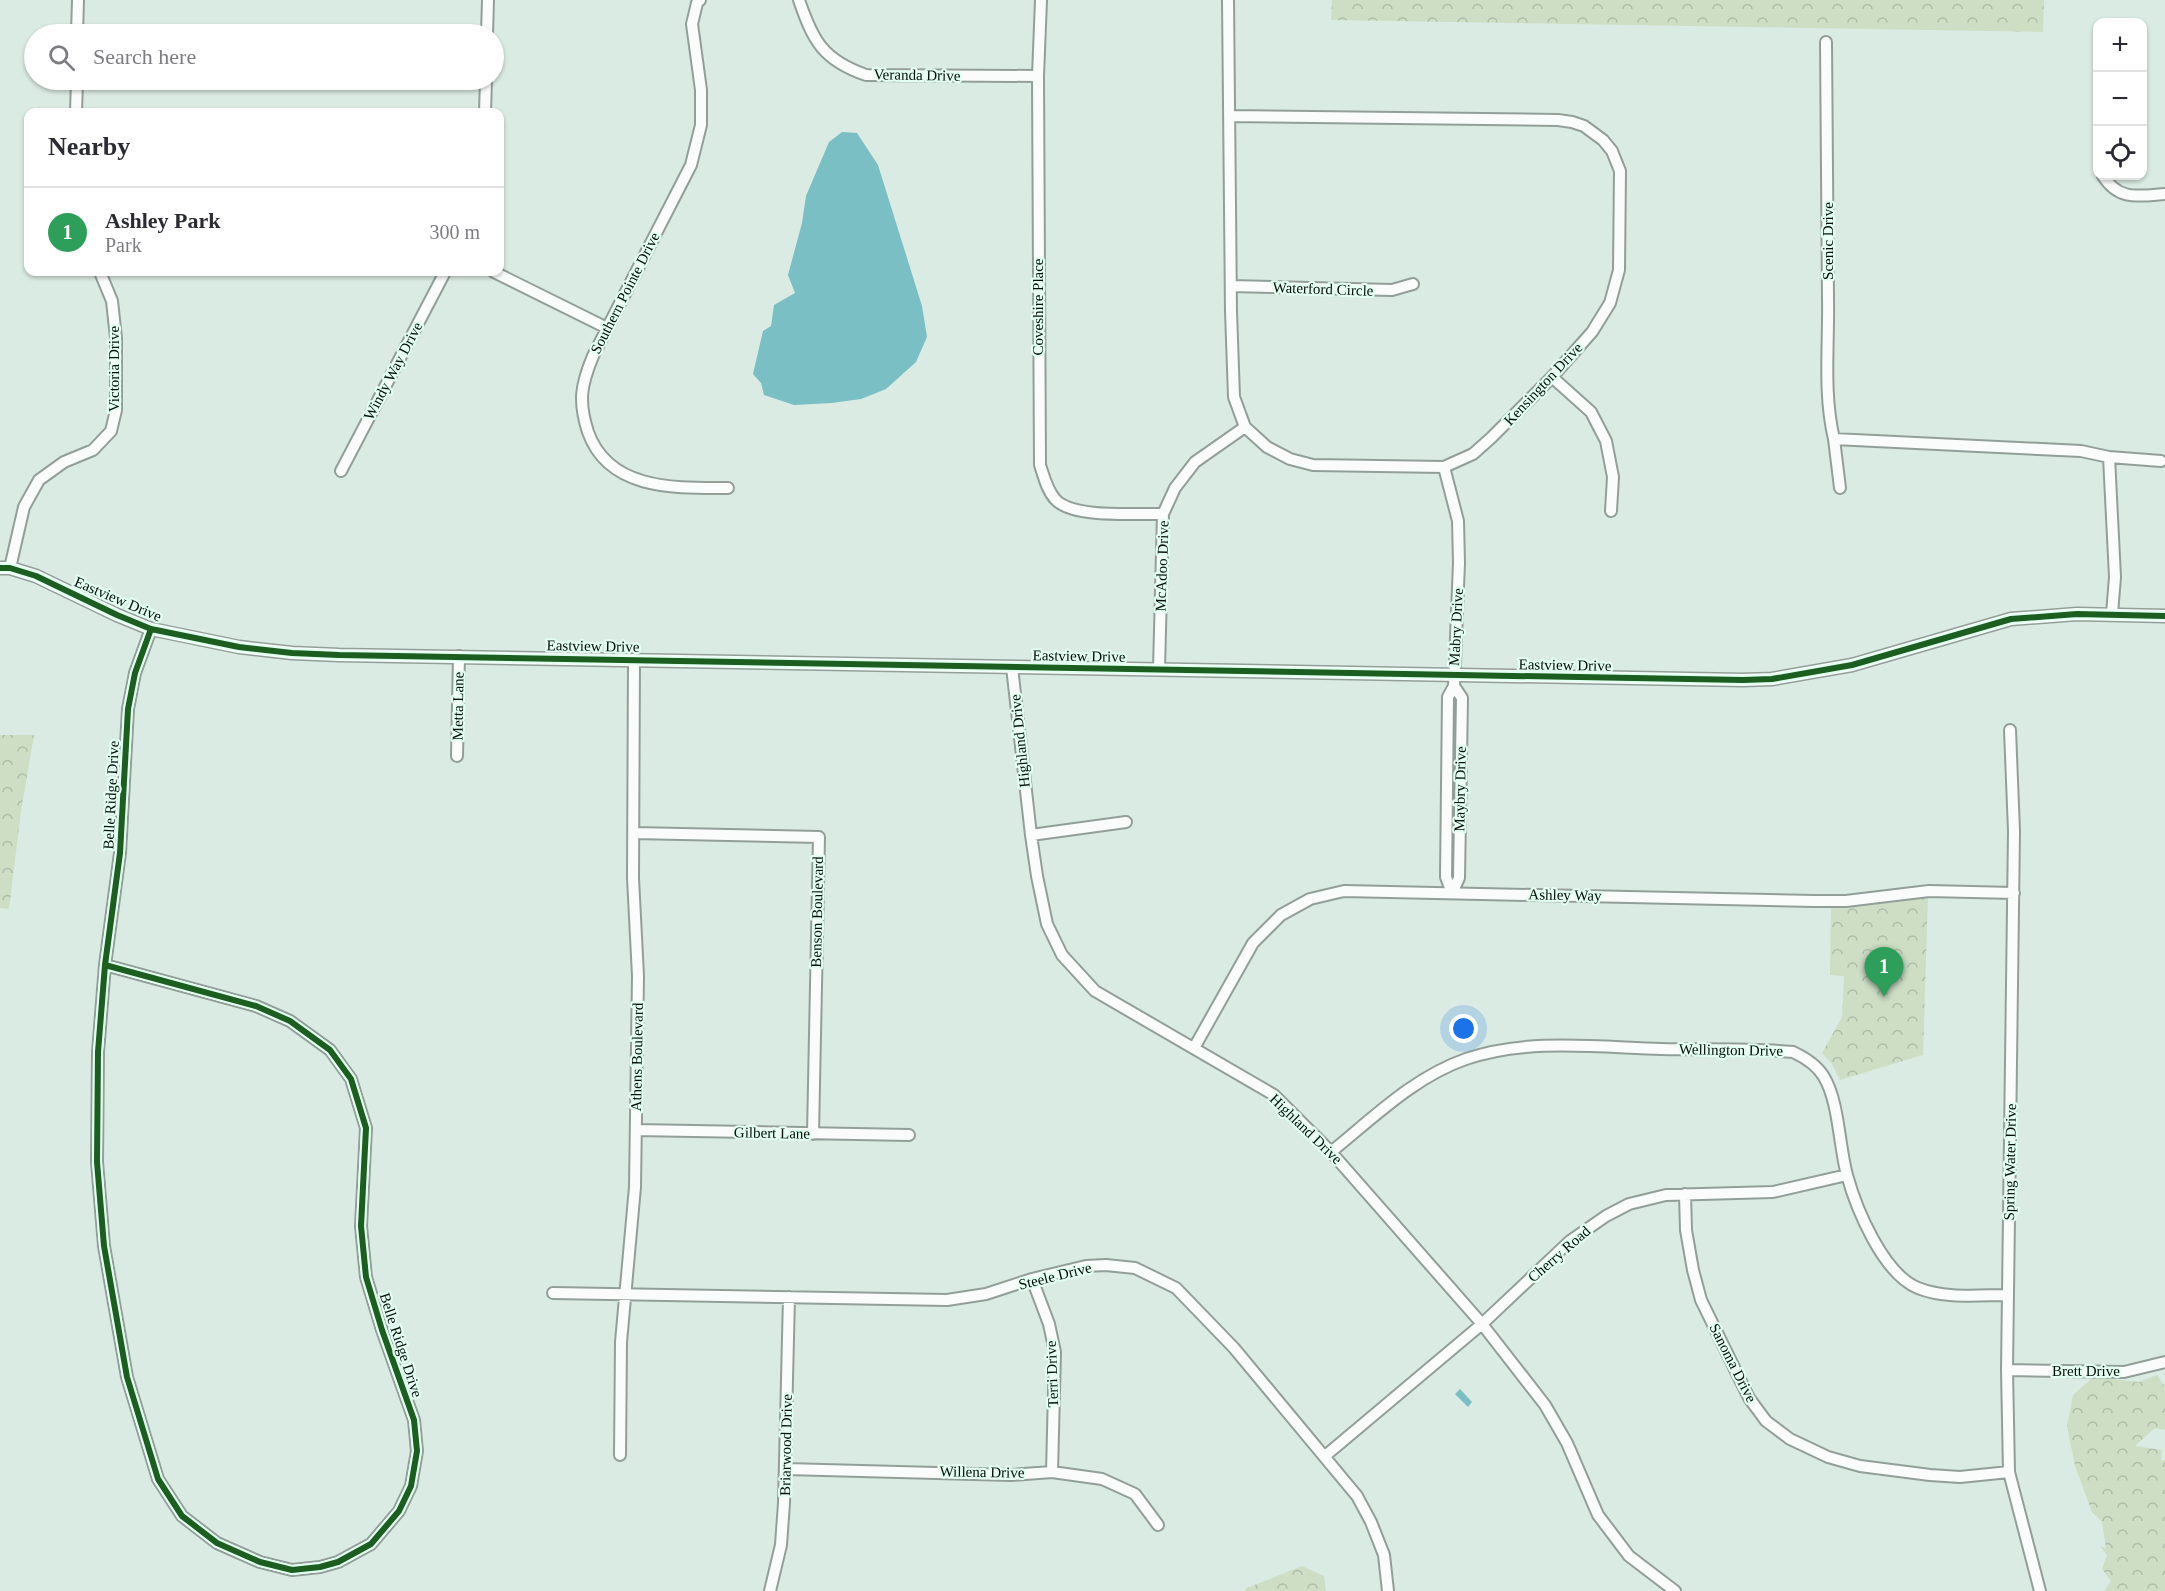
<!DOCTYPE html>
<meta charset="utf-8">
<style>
:root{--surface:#fff;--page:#f7f7f7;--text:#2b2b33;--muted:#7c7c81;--line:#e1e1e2;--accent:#0b8043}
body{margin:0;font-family:Georgia,serif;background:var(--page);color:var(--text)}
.controls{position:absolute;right:18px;top:18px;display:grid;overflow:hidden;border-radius:12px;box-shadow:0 2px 4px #0004}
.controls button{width:54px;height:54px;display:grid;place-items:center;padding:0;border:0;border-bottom:2px solid var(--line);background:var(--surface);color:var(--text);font:30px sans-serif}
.you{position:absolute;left:1464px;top:1029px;width:21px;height:21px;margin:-15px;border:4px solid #fff;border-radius:50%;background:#1a73e8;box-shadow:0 0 0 9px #1a73e833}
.badge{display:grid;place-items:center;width:39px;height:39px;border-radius:50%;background:var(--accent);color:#fff;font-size:20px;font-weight:700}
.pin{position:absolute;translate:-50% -50px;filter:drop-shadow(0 2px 3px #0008)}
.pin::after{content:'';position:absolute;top:32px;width:21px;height:18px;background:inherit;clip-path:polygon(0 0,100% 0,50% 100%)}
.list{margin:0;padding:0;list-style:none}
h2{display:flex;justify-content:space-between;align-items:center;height:78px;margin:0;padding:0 24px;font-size:26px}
h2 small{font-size:20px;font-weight:400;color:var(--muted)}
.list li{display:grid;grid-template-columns:39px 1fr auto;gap:18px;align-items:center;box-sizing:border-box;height:90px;padding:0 24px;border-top:2px solid var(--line)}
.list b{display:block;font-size:22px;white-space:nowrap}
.list p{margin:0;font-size:20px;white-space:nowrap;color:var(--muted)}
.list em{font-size:20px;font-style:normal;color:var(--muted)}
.icon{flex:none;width:33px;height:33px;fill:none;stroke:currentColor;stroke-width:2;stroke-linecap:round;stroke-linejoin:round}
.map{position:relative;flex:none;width:2165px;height:1591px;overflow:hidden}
.search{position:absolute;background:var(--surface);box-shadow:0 2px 4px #0004;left:24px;top:24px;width:480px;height:66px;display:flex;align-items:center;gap:15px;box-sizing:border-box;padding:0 21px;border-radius:33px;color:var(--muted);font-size:22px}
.panel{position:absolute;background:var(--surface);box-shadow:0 2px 4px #0004;left:24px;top:108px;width:480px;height:168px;border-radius:12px}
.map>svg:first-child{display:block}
.forest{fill:url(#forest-crowns)}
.water{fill:#7abfc4}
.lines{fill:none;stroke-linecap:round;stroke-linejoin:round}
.minor-casing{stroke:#929f99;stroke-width:14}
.tertiary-casing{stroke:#929f99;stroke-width:15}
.minor{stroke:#f9fcfb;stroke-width:10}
.tertiary{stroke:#f9fcfb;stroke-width:12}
.cycleway-casing{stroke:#e2fff1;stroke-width:10}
.cycleway{stroke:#1b5e20;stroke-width:6}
.labels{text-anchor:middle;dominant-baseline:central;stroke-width:4.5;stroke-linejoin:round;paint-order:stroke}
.street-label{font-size:15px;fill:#050e0a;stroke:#e2fff1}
</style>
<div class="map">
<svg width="2165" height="1591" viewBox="0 0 2165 1591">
<defs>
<pattern id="forest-crowns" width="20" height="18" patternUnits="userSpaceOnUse" patternTransform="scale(1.5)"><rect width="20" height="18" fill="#cddec5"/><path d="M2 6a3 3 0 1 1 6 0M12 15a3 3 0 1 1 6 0" fill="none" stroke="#afbda8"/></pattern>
</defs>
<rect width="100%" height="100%" fill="#daebe3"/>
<!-- forest -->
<path class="forest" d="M1332,0H2044L2043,32L1331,20Z
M0,735H34L21,811L9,909L0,908Z
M1928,896L1923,1055L1840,1080L1832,1064L1822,1053L1842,1017L1844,976L1830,975L1831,907Z
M2157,1375L2165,1387V1430L2155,1428L2135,1446L2162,1450L2161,1461L2165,1460V1591H2104L2111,1581L2102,1569L2107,1555L2100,1546L2106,1549L2102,1522L2092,1512L2075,1466L2067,1426L2073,1395L2093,1377L2139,1382Z
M1302,1566L1324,1576L1326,1591H1244L1247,1588Z"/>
<!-- water -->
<path class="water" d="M842,132L857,133L878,165L922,306L927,337L916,362L886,389L861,399L832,403L794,405L764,395L761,383L753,374L763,331L771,326L774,305L795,293L788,275L802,223L806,196L829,142Z
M1460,1389L1472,1402L1468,1407L1455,1394Z"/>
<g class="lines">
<defs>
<path id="minor" d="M700,0L697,3L692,24L701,90V125L691,165L593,356C581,385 578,401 588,432C609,491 676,488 728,488
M799,0C813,41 823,60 866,75L1038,76
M1041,0L1038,76L1040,465C1044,477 1047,490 1055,499C1072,519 1137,513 1163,514
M1228,0L1231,311L1234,397L1245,427L1267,447L1290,459L1313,465L1444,467L1473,454L1491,438L1552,377L1592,332L1610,303L1619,270L1620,171L1612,151L1603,140L1584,126L1572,122L1558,120L1229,116
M77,34L78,0
M487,34L488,0
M1826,42C1827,128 1828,213 1828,298C1829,345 1823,393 1834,439
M76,112L77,80
M485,112L486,80
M2103,176C2119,201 2138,196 2165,194
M494,272L607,328
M1231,286L1392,290L1413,284
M1552,377L1591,412L1606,441L1613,477L1611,511
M2109,457L2115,577L2112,614
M1444,467L1458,521L1459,563L1454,686L1448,697L1446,877L1452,893
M341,471L445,272
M1840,488L1834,439L2081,451L2109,457L2161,461
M10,568L24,507L39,480L64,462L93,450L111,431L116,410V338L112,301L100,272
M1012,667L1031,835L1037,876L1047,924L1062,955L1095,991L1274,1095L1331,1152L1482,1324L1545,1405L1567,1443L1598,1515L1629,1556L1675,1591
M1159,669L1163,514L1175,488L1195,462L1245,427
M2010,730L2014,831L2007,1370L2009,1472L2040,1591
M457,756L459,656
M634,833L819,837L813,1134
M1031,835L1126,822
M1452,893L1459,878L1462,698L1454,686
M105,965L256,1006L290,1021L330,1050L351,1079L366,1128L361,1226L366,1277L382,1330L414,1420L417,1451L411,1486L399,1511L371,1544L338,1562L320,1567L292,1570L260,1562L217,1543L182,1516L158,1479L127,1377L104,1246L97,1162L98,1052L105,965L120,853L128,709L135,673L151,629
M1194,1048L1253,943L1281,915L1310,899L1344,891L1813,901H1846L1929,891L2014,893
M636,1130L909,1135
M1331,1152C1373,1118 1414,1077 1466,1059C1527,1038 1597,1047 1661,1049C1704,1050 1749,1048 1793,1052C1806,1058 1817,1065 1824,1077C1839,1102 1839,1146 1847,1175C1856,1208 1883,1274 1918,1288C1945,1299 1979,1295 2008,1295
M1685,1194L1686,1230L1693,1270L1701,1300L1749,1398L1766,1421L1790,1439L1828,1457L1860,1466L1930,1475L1960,1477L2009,1472
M1032,1279L1049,1324L1055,1352L1052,1472
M553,1293L947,1300L986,1294L1032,1279L1086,1266L1106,1265L1135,1268L1176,1288L1234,1348L1357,1496L1371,1522L1384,1555L1388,1591
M2007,1370L2124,1372L2165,1362
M620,1455L621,1342L635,1187L638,976L633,878L634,659
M1325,1456L1482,1324L1570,1241L1606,1216L1629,1204L1666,1195L1773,1192L1847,1175
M786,1469L1011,1475L1052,1472L1102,1479L1135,1494L1158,1525
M770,1591L781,1545L784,1503L789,1297"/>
<path id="tertiary" d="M0,568H10L36,576L117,615L151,629L239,647L292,653L339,655L1743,680L1772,679L1852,665L2011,619L2077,614L2165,616"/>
</defs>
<!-- minor casing -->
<use href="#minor" class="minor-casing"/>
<!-- tertiary casing -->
<use href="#tertiary" class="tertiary-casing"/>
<!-- minor -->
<use href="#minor" class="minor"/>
<!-- tertiary -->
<use href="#tertiary" class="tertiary"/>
<defs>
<path id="cycleway" d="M0,568H10L36,576L117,615L151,629L239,647L292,653L339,655L1743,680L1772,679L1852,665L2011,619L2077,614L2165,616
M105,965L256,1006L290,1021L330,1050L351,1079L366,1128L361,1226L366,1277L382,1330L414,1420L417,1451L411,1486L399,1511L371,1544L338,1562L320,1567L292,1570L260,1562L217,1543L182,1516L158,1479L127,1377L104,1246L97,1162L98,1052L105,965L120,853L128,709L135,673L151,629"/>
</defs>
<!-- cycleway casing -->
<use href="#cycleway" class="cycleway-casing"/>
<!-- cycleway -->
<use href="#cycleway" class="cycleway"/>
</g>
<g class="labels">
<!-- street labels -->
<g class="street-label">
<text transform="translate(917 75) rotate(1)">Veranda Drive</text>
<text transform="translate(1828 241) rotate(-90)">Scenic Drive</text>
<text transform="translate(1323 289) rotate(2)">Waterford Circle</text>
<text transform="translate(625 293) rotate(-63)">Southern Pointe Drive</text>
<text transform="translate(1038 307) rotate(-90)">Coveshire Place</text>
<text transform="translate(114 369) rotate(-90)">Victoria Drive</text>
<text transform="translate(393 371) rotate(-62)">Windy Way Drive</text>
<text transform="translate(1543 384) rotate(-47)">Kensington Drive</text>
<text transform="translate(1162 566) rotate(-88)">McAdoo Drive</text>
<text transform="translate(118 599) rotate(23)">Eastview Drive</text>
<text transform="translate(1456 627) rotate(-87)">Mabry Drive</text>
<text transform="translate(593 646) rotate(1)">Eastview Drive</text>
<text transform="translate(1079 656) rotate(1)">Eastview Drive</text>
<text transform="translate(1565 665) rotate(1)">Eastview Drive</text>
<text transform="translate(458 706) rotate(-89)">Metta Lane</text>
<text transform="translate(1020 741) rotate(-96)">Highland Drive</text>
<text transform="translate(1460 789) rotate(-89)">Maybry Drive</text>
<text transform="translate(111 795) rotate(-87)">Belle Ridge Drive</text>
<text transform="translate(1565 895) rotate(1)">Ashley Way</text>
<text transform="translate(817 912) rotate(-89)">Benson Boulevard</text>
<text transform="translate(1731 1050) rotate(1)">Wellington Drive</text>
<text transform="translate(637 1057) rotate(-89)">Athens Boulevard</text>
<text transform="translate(1306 1129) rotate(44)">Highland Drive</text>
<text transform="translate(772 1133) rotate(1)">Gilbert Lane</text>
<text transform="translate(2010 1162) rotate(-89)">Spring Water Drive</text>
<text transform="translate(1559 1254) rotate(-41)">Cherry Road</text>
<text transform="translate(1055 1276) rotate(-14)">Steele Drive</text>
<text transform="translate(401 1345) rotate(72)">Belle Ridge Drive</text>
<text transform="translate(1733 1363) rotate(63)">Sanoma Drive</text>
<text x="2086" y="1371">Brett Drive</text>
<text transform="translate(1052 1374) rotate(-92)">Terri Drive</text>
<text transform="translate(786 1445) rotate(-89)">Briarwood Drive</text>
<text transform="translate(982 1472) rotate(1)">Willena Drive</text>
</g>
</g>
</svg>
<div class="controls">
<button>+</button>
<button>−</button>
<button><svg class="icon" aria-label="locate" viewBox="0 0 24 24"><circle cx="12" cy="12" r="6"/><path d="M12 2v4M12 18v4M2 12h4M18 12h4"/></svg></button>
</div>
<div class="you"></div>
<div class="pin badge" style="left:1884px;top:997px;background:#2e9e5b">1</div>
<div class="search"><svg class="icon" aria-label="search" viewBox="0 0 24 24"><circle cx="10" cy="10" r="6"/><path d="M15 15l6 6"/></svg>Search here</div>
<section class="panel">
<h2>Nearby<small></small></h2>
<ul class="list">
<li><span class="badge" style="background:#2e9e5b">1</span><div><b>Ashley Park</b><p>Park</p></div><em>300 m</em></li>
</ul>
</section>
</div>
